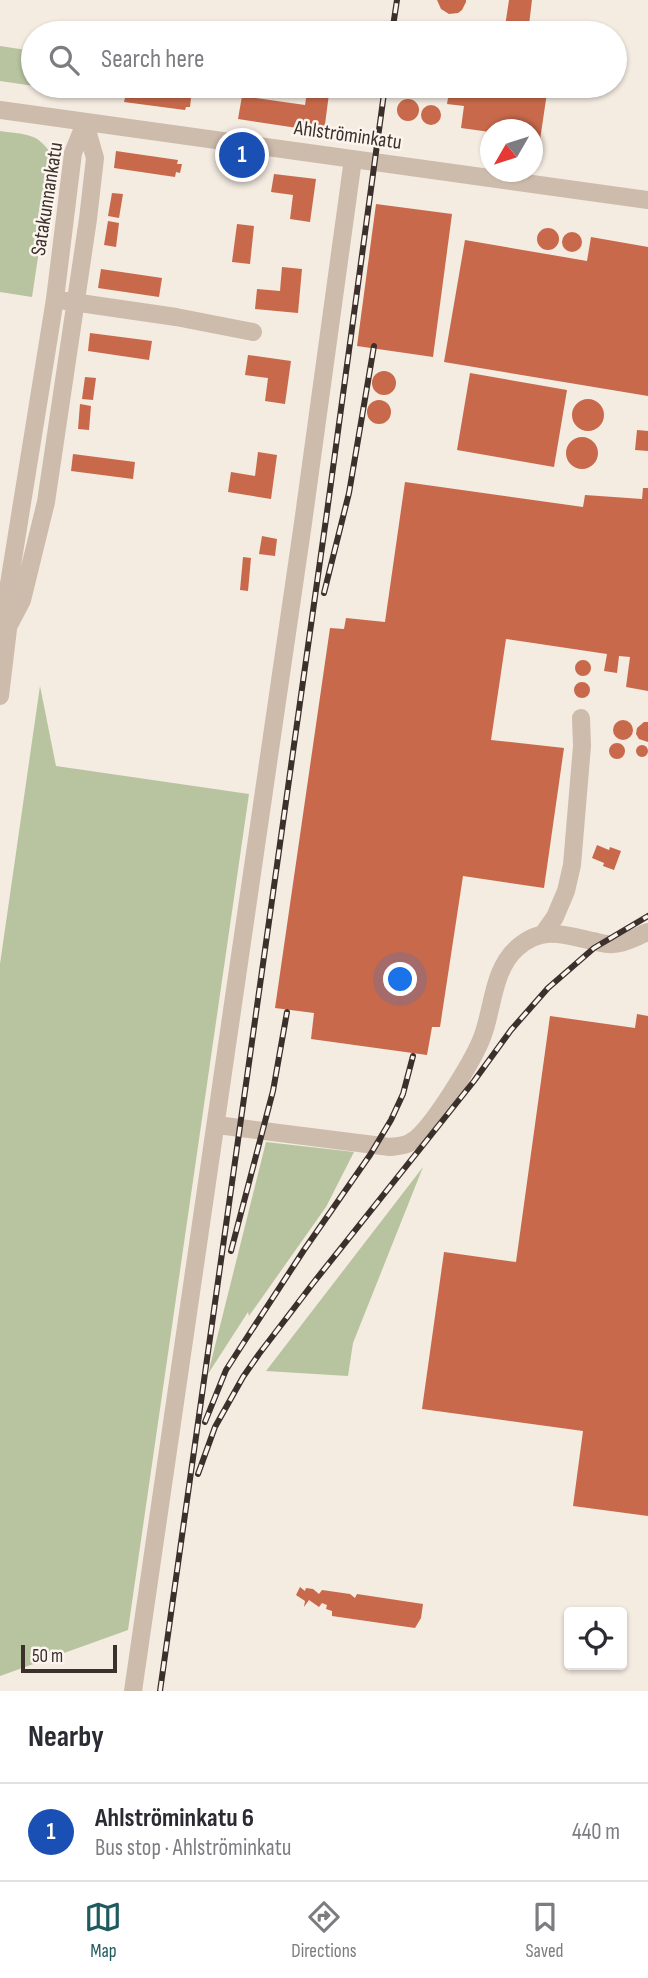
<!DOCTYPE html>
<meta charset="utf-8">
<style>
:root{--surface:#fff;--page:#f2f2f3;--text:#2b2b33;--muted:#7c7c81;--line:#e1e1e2;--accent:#1f5a5e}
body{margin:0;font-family:"Sofia Sans Condensed",sans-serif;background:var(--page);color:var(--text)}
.controls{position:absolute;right:21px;bottom:21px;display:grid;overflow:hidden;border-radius:7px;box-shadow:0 2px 5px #0004}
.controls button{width:63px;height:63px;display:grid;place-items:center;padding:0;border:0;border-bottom:2px solid var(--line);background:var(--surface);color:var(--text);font:35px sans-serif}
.compass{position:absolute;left:480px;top:119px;width:63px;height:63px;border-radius:50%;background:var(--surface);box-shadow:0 2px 5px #0004;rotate:231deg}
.scale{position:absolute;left:21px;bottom:18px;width:96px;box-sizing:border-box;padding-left:7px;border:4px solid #3b302b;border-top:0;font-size:19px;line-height:24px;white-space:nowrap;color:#3b302b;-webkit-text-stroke:5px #fbf5ee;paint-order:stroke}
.you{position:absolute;left:401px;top:980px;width:24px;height:24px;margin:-18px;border:5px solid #fff;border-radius:50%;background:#1a73e8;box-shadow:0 0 0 10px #1a73e833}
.badge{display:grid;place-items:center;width:46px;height:46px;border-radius:50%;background:var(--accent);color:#fff;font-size:23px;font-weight:700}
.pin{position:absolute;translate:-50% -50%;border:4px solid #fff;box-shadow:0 2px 7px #0006}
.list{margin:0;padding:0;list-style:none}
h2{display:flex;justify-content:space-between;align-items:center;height:91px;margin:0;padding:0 28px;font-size:30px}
h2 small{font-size:23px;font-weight:400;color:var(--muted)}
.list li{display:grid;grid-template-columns:46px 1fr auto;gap:21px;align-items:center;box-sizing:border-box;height:98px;padding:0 28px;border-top:2px solid var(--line)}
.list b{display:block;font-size:26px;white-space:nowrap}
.list p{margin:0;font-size:23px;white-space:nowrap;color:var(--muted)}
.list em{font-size:23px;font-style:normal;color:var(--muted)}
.icon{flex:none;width:38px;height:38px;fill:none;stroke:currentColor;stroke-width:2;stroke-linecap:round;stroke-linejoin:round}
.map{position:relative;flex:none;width:648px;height:1691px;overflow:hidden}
.search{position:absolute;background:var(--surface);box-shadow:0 2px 5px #0004;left:21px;right:21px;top:21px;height:77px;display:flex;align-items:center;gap:18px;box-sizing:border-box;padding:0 24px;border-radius:38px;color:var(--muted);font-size:26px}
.sheet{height:189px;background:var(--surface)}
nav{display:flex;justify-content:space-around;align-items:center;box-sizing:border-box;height:98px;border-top:2px solid var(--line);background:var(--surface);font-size:19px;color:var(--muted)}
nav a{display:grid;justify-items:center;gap:4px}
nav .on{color:var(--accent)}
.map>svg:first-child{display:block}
.green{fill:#b8c4a0}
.building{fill:#c8694b}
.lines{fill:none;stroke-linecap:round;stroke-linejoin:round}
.minor{stroke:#cdbbac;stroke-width:18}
.rail-casing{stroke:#3b302b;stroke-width:6}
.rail{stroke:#fbf5ee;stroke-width:3.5;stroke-dasharray:10;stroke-linecap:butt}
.labels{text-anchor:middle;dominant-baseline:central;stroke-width:5;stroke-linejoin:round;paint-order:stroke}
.street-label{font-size:21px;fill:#3b302b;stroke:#fbf5ee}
</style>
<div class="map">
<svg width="648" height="1691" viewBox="0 0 648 1691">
<rect width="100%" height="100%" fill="#f4ebe1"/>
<!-- green -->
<path class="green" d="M0,46L33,51V86H51L48,88L0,81Z
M0,131C27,135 38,132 53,157L32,297L0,292Z
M40,686L56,766L249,794L128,1630L0,1676V964Z
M266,1142L354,1152L326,1207L249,1316L248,1312L208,1374Z
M423,1167L353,1343L348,1376L266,1371Z"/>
<!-- building -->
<path class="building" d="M437,0H466V2L462,10L458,13L449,14L441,9Z
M509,0H532L528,33H504Z
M126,86L187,93V97L191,98L190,107H186L185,110L124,102L125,98L120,97L121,88L126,89Z
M308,86H330L324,132L238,119L242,96L305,105Z
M450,86H548L540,140L532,139V130H490V132L461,128L464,106L447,104Z
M397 110a11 11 0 1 1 22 0a11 11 0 1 1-22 0Z
M421 115a10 10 0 1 1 20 0a10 10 0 1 1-20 0Z
M116,151L178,160L177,164H182L180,173L176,172L175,177L114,168Z
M274,174L316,179L310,222L290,219L293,195L271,192Z
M112,193L123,194L119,218L108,216Z
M376,204L452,214L433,357L357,346Z
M108,221L119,223L116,247L104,245Z
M237,224L254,226L250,264L232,262Z
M537 239a11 11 0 1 1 22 0a11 11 0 1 1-22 0Z
M562 242a10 10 0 1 1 20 0a10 10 0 1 1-20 0Z
M591,237L648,247V396L444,362L465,240L587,261Z
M282,267L302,269L298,313L255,309L257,289L280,291Z
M101,269L162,278L159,297L98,288Z
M90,333L152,341L149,360L88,351Z
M248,355L291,361L285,404L265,401L268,378L245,375Z
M372 383a12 12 0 1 1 24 0a12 12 0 1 1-24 0Z
M470,373L567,390L554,467L457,450Z
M85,377L96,378L93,400L82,399Z
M572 415a16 16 0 1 1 32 0a16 16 0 1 1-32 0Z
M367 412a12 12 0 1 1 24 0a12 12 0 1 1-24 0Z
M80,404L91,406L89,430L78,429Z
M637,430L648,431V451L635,450Z
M566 453a16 16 0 1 1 32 0a16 16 0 1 1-32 0Z
M258,452L277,455L271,499L228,492L231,472L255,476Z
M73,454L135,462L133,479L71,471Z
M405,482L583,507L585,495L642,499L643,488H648V691L626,687L630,657L619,656L617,673L604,671L607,654L506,639L491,740L564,748L544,888L463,876L440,1027H432L427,1055L311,1039L314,1013L275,1008L330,628L344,629L346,618L385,622Z
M262,536L277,539L275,556L259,554Z
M243,557L251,558L248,591L240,590Z
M575 668a8 8 0 1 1 16 0a8 8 0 1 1-16 0Z
M574 690a8 8 0 1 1 16 0a8 8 0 1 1-16 0Z
M613 730a10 10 0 1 1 20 0a10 10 0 1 1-20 0Z
M644,722H648V742L639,739L636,734L637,728Z
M609 751a8 8 0 1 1 16 0a8 8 0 1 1-16 0Z
M636 751a6 6 0 1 1 12 0a6 6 0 1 1-12 0Z
M597,845L609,850L610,847L621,851L614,870L603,866L604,863L592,858Z
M637,1014L648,1016V1516L573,1506L583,1431L422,1409L444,1252L516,1262L550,1016L635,1028Z
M300,1587L305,1591L306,1588L313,1589L319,1594L322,1590L350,1594L355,1598L357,1594L423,1604L421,1618L415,1628L332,1616V1611L326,1609L327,1605L322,1603L319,1607L309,1600L304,1607L305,1601L296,1595Z"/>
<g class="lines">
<!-- minor -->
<path class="minor" d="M0,110L648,200
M66,301L176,317L253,332
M9,625L22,600L46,502L88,219L95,158L85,123
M0,696L8,629L7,596L55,299L73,153L85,123
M543,934L555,917L566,891L572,865L582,746L581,718
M217,1125L390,1147C397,1146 405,1146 411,1142C431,1131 477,1055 484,1032C493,1005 494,968 517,948C541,926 563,934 592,941C599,942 606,945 613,944C625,944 637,936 648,932
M133,1691L303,523L353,159"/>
<defs>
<path id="rail" d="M392,33L397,0
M324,593L349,493L374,346
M231,1251L273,1091L287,1012
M205,1422L226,1370L244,1342L304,1250L370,1155L391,1120L403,1094L413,1056
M198,1474L215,1427L243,1377L259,1354L314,1282L474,1081L511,1030L548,988L594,948L648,916
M160,1691L327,512L385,86"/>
</defs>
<!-- rail casing -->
<use href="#rail" class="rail-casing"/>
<!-- rail -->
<use href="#rail" class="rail"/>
</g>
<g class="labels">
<!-- street labels -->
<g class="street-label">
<text transform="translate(348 135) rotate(8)">Ahlströminkatu</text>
<text transform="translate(47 199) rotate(-81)">Satakunnankatu</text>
</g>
</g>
</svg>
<div class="controls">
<button><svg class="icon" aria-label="locate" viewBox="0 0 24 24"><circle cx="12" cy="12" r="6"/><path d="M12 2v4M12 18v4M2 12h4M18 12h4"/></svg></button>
</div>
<svg class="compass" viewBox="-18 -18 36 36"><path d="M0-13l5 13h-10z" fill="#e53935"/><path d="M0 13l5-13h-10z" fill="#7c7c81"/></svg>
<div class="scale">50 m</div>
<div class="you"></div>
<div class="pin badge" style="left:242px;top:155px;background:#1a4fb4">1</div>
<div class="search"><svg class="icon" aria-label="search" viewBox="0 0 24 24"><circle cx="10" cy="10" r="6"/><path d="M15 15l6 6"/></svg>Search here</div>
</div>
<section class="sheet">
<h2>Nearby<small></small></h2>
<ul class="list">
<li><span class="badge" style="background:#1a4fb4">1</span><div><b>Ahlströminkatu 6</b><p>Bus stop · Ahlströminkatu</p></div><em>440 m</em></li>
</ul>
</section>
<nav>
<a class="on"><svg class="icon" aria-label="map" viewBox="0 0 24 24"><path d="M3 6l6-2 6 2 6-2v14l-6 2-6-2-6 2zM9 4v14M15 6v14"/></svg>Map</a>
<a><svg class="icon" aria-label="directions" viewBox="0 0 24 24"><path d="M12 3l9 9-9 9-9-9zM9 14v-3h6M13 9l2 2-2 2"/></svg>Directions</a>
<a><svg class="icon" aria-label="saved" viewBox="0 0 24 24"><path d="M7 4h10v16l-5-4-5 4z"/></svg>Saved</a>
</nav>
